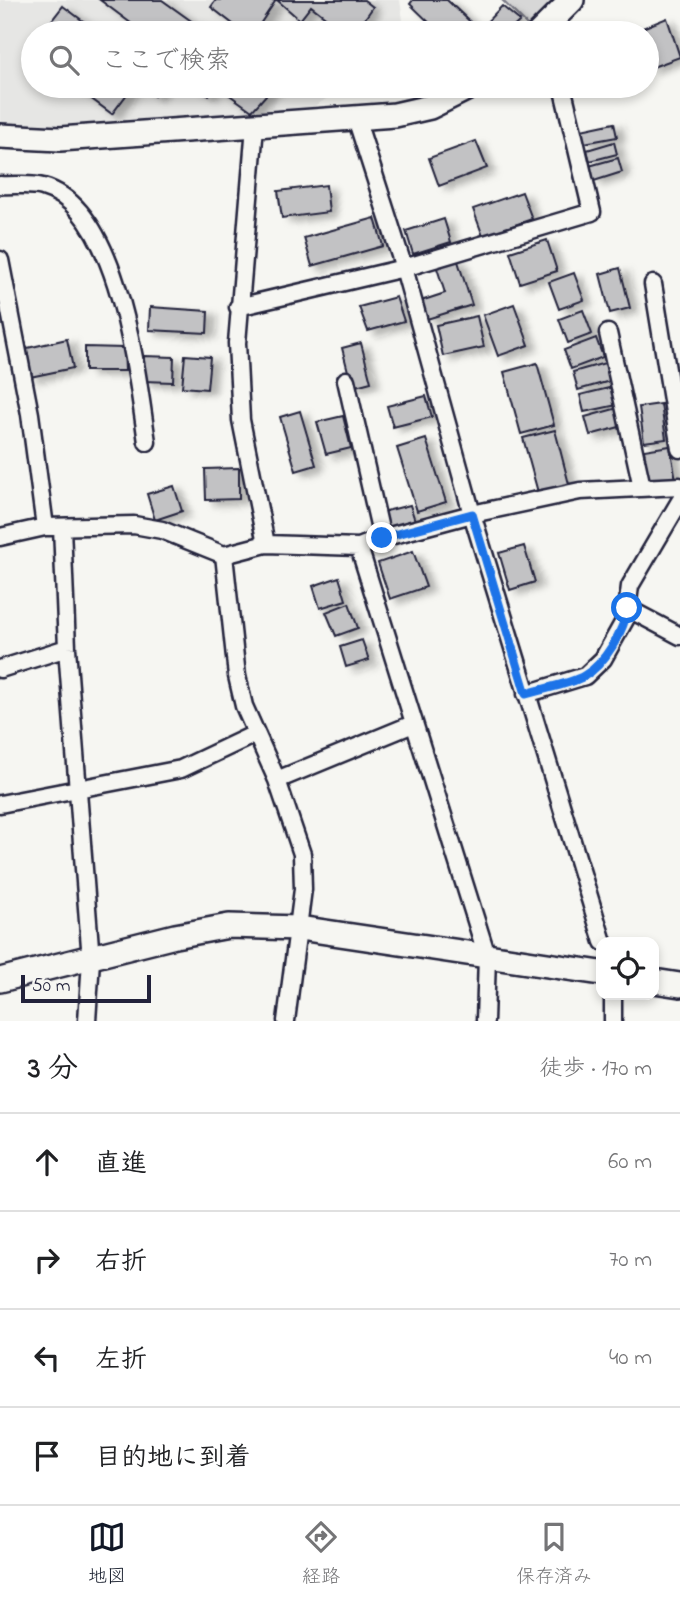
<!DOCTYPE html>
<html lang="ja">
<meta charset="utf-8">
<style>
:root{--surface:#fff;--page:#f6f6f6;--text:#202124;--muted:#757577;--line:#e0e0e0;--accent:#111827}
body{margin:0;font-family:"Indie Flower","Klee One",sans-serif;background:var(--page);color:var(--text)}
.controls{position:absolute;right:21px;bottom:21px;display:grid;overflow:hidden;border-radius:14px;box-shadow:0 4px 10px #0003}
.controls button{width:63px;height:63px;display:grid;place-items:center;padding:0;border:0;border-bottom:2px solid var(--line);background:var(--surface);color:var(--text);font:35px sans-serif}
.scale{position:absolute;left:21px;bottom:18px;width:130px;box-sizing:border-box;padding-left:7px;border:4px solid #22223b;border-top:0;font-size:19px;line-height:24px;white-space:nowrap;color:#22223b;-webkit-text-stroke:5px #f6f6f2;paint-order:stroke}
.stop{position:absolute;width:21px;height:21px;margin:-16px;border:5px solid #1a73e8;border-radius:50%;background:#fff}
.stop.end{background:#1a73e8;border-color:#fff;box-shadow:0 2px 7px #0008}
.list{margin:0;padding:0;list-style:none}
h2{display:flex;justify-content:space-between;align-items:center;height:91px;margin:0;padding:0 28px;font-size:30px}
h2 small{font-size:23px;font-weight:400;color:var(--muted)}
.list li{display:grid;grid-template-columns:46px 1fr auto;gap:21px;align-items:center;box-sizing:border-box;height:98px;padding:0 28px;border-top:2px solid var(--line)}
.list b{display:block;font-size:26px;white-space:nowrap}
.list em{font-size:23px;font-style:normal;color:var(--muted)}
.icon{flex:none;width:38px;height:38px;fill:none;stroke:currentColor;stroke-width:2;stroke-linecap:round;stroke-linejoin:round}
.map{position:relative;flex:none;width:680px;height:1021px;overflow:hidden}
.search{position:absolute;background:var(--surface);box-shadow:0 4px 10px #0003;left:21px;right:21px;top:21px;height:77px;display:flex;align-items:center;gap:18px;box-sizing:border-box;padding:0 24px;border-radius:38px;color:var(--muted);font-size:26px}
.sheet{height:483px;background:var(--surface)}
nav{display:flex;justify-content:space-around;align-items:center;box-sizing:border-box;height:98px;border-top:2px solid var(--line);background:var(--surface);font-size:19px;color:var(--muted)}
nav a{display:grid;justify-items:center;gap:4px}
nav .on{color:var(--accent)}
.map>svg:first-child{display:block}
.built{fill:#e6e6e4}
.green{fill:#d7d7d7;stroke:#7c7c89;stroke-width:2}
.building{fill:#c2c2c4;stroke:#22223b;stroke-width:2;filter:url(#shadow)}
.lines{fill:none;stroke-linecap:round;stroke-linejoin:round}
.street-casing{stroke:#22223b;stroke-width:21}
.secondary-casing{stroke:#22223b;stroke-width:28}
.street{stroke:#f6f6f2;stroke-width:16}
.secondary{stroke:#f6f6f2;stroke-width:23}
.route{stroke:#1a73e8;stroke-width:9}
</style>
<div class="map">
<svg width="680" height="1021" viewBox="0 0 680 1021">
<defs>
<filter id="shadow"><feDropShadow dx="8" dy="4.5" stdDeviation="3.5" flood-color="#0004"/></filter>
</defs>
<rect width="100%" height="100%" fill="#f6f6f2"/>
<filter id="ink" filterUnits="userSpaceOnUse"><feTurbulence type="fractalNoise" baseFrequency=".0143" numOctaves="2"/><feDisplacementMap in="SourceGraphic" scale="14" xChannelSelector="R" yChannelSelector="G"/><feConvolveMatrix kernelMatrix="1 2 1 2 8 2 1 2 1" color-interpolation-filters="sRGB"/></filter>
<g filter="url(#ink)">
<!-- built -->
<path class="built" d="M0,0H400L403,20L393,33H33V86H347L308,110L23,127L0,122Z"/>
<!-- green -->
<path class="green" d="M502,0H554L528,26Z"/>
<!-- building -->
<path class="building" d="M100,0H162L208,33H144Z
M216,0H276L254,33H234L238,28L211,7Z
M277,0H364L373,7L355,33H346L311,6L300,20Z
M413,0H447L479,30L502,6L520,21L507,33H440L410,4Z
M63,6L99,33H42Z
M667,18L680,57L650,68L647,33L635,31Z
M74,86H133L112,114Z
M141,86H162L154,96Z
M194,86H215L209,95Z
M217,86H274L252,111Z
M614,123L617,137L584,143L581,130Z
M476,141L487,168L439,186L429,158Z
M614,142L617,154L590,161L587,150Z
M618,158L622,172L594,181L589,166Z
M326,185L329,212L282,218L278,191Z
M522,192L532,219L483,236L473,209Z
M375,218L383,246L312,266L304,238Z
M444,219L451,242L413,254L406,231Z
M547,240L557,271L520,283L510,252Z
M457,258L472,305L427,319L421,301L445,293L436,265Z
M620,268L630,308L610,313L600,274Z
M574,273L584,300L559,309L549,282Z
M396,297L404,321L368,331L359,307Z
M514,304L529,345L498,356L483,315Z
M150,307L208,311L207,333L149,330Z
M583,310L592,334L568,343L559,319Z
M477,316L484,347L443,356L436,325Z
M596,338L603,357L571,369L564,350Z
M67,339L73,368L30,377L23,349Z
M361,343L371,382L352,387L342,348Z
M85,347L124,348L125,371H85Z
M185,355L210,357L207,389L182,387Z
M144,356L174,357L173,382L143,381Z
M537,363L554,425L521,434L504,372Z
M605,363L610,381L578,390L573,372Z
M613,387L617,405L584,412L580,395Z
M426,396L432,417L393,427L387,406Z
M661,404L666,439L644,442L639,407Z
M618,408L623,426L590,435L585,417Z
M300,411L316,465L296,471L280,417Z
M343,416L351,448L326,454L317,422Z
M555,430L570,488L539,496L523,438Z
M426,439L446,502L417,511L397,448Z
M670,446L676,480L649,484L644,450Z
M239,468V499L206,500L205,469Z
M174,486L182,511L155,520L147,494Z
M410,505L416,524L387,531L382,512Z
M524,546L535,582L510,590L499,553Z
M413,551L426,587L390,599L378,563Z
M339,577L346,600L320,608L313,586Z
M349,603L358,628L336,636L326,612Z
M362,640L369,660L346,667L340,647Z"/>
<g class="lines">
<defs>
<path id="street" d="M356,118L404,268L472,514L603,942
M255,126L237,343L241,420L266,544
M0,185C13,186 31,183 43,187C120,208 137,376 147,442
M0,260L30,414L45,527
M653,284L680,449
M238,307L404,268L592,212L562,86
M608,333L642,487
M346,380L382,538
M62,527L67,648L91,960L87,1021
M0,537L45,527L134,525L162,530L224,555L266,544L359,547L382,538L472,514L580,491L680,486
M359,547L487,956L485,1021
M224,555L237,676L244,706L277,780L302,854L303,889L286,1021
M627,608L680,636
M0,669L67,648
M526,694L585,676L603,659L626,618L630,586L680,501
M277,780L413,724
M0,804L181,769L255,734
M613,995V1021"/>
<path id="secondary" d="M539,33L572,0
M0,136L60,139L395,115L430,107L472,86
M0,980L175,936L229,926L299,928L601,973
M654,981L680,985"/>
</defs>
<!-- street casing -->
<use href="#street" class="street-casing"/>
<!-- secondary casing -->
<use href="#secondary" class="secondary-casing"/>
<!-- street -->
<use href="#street" class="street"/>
<!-- secondary -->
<use href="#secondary" class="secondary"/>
</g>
</g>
<g class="lines" filter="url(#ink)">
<!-- route -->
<path class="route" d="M382,538L472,514L526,694C544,688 568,685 584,676C604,665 625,630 627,608"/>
</g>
</svg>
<div class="controls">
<button><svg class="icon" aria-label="locate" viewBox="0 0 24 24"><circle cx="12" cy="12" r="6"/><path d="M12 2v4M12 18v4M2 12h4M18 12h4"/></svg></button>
</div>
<div class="scale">50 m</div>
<div class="stop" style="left:627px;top:608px"></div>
<div class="stop end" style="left:382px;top:538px"></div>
<div class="search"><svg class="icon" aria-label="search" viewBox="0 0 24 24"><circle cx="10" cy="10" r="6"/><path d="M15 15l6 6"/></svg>ここで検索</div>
</div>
<section class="sheet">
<h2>3 分<small>徒歩 · 170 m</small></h2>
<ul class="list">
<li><svg class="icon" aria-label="ahead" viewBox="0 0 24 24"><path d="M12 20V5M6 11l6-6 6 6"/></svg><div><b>直進</b></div><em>60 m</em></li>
<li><svg class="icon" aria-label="right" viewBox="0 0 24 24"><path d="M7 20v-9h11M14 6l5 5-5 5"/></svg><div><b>右折</b></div><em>70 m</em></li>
<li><svg class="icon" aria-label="left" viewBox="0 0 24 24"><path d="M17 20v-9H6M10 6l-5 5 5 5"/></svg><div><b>左折</b></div><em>40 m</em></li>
<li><svg class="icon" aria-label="arrive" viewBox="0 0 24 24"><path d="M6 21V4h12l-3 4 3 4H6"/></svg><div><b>目的地に到着</b></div></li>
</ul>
</section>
<nav>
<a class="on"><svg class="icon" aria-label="map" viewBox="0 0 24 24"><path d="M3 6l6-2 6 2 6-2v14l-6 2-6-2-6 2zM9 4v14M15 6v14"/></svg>地図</a>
<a><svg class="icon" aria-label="directions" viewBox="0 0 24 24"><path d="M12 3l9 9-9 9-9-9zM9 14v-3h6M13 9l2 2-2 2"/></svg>経路</a>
<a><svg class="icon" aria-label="saved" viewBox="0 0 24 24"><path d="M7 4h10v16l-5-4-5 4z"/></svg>保存済み</a>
</nav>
